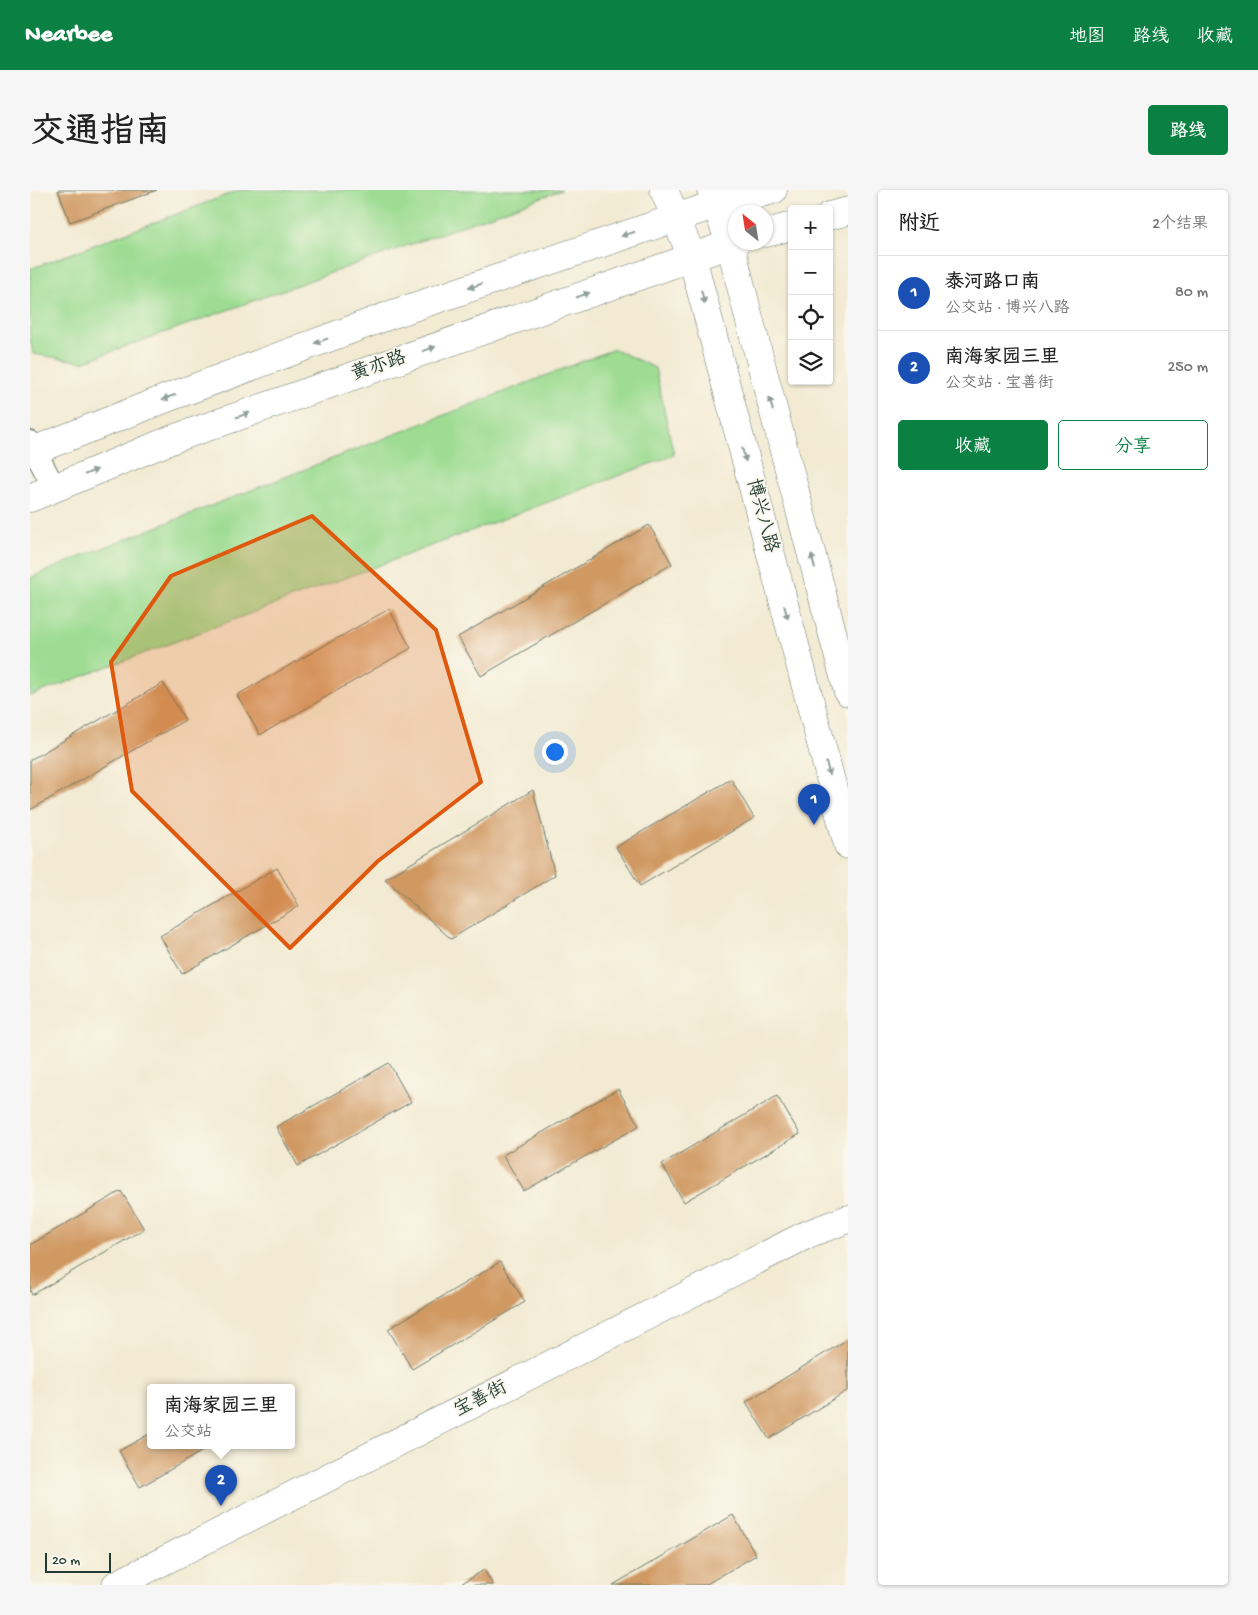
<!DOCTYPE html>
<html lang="zh">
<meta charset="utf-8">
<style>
:root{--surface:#fff;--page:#f6f6f6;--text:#222;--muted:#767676;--line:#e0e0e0;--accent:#0b8043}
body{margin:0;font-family:"Gochi Hand","LXGW WenKai TC",sans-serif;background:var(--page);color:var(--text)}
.controls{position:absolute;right:15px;top:15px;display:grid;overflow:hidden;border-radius:5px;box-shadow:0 1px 4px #0004}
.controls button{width:45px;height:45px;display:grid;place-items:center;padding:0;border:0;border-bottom:1px solid var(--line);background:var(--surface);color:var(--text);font:25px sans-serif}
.compass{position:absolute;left:698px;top:15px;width:45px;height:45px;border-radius:50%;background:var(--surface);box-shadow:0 1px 4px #0004;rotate:330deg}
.scale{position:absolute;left:15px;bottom:12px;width:66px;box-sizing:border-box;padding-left:5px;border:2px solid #1f3d34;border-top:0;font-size:14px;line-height:18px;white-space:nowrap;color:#1f3d34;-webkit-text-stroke:4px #fbf7ec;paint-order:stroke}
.you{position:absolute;left:524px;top:561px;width:18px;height:18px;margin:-12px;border:4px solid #fff;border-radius:50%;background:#1a73e8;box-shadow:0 0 0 8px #1a73e833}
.badge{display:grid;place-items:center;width:32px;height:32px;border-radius:50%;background:var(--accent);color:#fff;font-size:16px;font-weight:700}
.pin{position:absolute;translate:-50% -41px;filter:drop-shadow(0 1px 2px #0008)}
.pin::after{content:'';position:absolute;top:26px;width:18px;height:15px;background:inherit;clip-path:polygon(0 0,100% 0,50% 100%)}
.popup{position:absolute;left:117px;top:1194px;width:148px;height:65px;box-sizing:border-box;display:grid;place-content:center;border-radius:5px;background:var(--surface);filter:drop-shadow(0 1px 4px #0005);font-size:16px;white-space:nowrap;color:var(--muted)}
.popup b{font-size:19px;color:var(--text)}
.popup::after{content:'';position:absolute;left:50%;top:100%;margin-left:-10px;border:10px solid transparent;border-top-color:var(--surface)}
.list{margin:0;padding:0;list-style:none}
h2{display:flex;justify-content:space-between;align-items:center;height:65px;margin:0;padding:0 20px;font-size:21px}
h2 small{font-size:16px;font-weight:400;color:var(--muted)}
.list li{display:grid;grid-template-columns:32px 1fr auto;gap:15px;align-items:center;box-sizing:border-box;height:75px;padding:0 20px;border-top:1px solid var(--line)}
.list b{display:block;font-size:19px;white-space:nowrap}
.list p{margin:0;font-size:16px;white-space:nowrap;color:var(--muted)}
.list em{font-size:16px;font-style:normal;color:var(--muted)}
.actions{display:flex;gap:10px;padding:15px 20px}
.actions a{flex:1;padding:11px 0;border:1px solid var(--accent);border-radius:5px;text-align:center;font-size:18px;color:var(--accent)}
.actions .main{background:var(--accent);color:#fff}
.icon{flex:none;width:28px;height:28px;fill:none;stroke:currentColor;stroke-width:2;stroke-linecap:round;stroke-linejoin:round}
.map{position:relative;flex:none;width:818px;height:1395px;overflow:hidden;border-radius:5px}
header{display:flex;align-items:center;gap:30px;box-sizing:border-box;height:70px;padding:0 25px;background:var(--accent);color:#fff}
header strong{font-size:24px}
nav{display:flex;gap:28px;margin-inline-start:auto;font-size:18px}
.intro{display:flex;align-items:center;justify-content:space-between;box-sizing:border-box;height:120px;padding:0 30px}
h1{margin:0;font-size:35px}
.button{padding:12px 22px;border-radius:5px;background:var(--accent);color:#fff;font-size:18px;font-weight:700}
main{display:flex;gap:30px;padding:0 30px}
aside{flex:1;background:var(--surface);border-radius:5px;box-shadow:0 1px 4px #0004}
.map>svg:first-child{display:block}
.green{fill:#9ddc92;stroke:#5e8c63}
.building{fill:#d09962}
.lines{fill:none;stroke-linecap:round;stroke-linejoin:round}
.street-casing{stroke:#697a6b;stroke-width:24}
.secondary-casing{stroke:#697a6b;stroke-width:29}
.primary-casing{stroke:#697a6b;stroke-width:29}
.street{stroke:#fff;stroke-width:22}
.secondary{stroke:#fff;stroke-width:28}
.primary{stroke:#fff;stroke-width:28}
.oneway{fill:#8f9e9a}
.marked{fill:#de580e;fill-opacity:0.2;stroke:#de580e;stroke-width:4;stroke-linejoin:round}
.labels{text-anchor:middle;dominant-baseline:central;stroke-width:4;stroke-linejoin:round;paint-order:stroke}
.street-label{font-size:19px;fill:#1f3d34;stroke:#fbf7ec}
</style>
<header>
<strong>Nearbee</strong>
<nav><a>地图</a><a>路线</a><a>收藏</a></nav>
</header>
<div class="intro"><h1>交通指南</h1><a class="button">路线</a></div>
<main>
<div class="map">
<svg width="818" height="1395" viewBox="0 0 818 1395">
<rect width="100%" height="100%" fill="#fbf7ec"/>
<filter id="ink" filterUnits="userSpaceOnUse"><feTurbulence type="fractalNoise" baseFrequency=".02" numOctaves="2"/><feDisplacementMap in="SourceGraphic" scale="10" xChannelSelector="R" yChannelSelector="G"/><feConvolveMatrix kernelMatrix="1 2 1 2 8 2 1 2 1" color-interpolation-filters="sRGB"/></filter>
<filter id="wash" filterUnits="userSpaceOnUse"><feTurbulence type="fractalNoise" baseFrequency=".0096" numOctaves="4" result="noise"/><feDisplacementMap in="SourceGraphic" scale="20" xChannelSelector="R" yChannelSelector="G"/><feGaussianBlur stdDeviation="1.12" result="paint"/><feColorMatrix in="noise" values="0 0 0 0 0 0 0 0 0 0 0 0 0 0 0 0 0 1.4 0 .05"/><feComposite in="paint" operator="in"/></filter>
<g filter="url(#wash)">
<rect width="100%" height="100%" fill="#f2ead2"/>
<!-- green -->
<path class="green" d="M210,0H532L53,172L3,164L0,146V79Z
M584,159L625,178L644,265L0,506V388L52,366Z"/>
<g id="blocks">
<!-- building -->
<path class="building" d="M28,0H127L40,32Z
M619,335L642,374L451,486L428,447Z
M359,419L381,458L230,545L207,505Z
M133,493L155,530L0,620V570Z
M701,589L724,628L610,696L586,657Z
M503,600L525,685L421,749L355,689Z
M247,678L269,716L152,784L130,746Z
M359,873L381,912L268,976L246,937Z
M588,899L609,936L494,1001L473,965Z
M747,906L770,944L654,1012L632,974Z
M91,1001L114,1039L2,1105L0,1100V1055Z
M470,1072L495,1112L382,1179L358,1139Z
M818,1149V1200L739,1249L716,1212Z
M121,1243V1255H183L110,1297L89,1261Z
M703,1325L726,1365L675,1395H583Z
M454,1380L463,1395H429Z"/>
</g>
</g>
<g filter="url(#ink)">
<use href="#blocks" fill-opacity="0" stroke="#697a6b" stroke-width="1"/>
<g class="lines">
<defs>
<path id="street" d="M0,252L24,297"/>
<path id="secondary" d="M634,0L662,67L818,655
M681,0L700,53L719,128L818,502
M86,1395L778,1044L818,1029"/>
<path id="primary" d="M799,26L818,21
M736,43L762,36
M0,262L137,208L363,124L687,14L743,0
M0,308L143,249L706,52"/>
</defs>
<!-- street casing -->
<use href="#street" class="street-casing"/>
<!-- secondary casing -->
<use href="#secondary" class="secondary-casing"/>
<!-- primary casing -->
<use href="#primary" class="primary-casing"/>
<!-- street -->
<use href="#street" class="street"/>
<!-- secondary -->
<use href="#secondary" class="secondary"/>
<!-- primary -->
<use href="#primary" class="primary"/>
</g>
<!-- one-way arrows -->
<defs><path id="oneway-solid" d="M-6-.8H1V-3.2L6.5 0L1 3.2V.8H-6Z" transform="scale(1.25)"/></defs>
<g class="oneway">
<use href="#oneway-solid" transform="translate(598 44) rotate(162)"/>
<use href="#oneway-solid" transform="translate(445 96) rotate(161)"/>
<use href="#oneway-solid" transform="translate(553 105) rotate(-19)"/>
<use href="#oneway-solid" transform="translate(673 107) rotate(75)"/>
<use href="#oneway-solid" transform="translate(291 151) rotate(160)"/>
<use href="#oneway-solid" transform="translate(399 159) rotate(-19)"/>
<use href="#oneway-solid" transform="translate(139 207) rotate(159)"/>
<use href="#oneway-solid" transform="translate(741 214) rotate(-105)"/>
<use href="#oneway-solid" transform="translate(213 225) rotate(-19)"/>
<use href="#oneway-solid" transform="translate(714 265) rotate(75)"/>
<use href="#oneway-solid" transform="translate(61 282) rotate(-22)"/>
<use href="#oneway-solid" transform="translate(783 371) rotate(-105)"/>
<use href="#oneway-solid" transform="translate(756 422) rotate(75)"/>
<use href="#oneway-solid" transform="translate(798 579) rotate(75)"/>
</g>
</g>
<!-- marked area -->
<path class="marked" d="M282,326L406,440L451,592L348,671L260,758L102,601L81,472L141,386Z"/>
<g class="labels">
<!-- street labels -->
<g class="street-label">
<text transform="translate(349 177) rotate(-19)">黄亦路</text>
<text transform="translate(731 326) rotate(75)">博兴八路</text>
<text transform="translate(451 1210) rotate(-27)">宝善街</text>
</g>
</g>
</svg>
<div class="controls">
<button>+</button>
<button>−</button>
<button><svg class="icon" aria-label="locate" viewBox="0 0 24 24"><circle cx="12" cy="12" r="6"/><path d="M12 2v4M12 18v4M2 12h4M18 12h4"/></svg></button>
<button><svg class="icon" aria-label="layers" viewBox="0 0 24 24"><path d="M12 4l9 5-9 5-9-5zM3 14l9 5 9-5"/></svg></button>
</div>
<svg class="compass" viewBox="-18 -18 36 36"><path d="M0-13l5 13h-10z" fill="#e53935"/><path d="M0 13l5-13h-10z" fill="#767676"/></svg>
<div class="scale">20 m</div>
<div class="you"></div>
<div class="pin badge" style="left:784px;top:635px;background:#1a4fb4">1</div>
<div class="pin badge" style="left:191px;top:1316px;background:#1a4fb4">2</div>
<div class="popup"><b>南海家园三里</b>公交站</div>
</div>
<aside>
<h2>附近<small>2个结果</small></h2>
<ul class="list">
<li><span class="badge" style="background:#1a4fb4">1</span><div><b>泰河路口南</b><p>公交站 · 博兴八路</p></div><em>80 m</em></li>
<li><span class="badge" style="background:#1a4fb4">2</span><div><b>南海家园三里</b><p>公交站 · 宝善街</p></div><em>250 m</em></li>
</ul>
<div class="actions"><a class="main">收藏</a><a>分享</a></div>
</aside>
</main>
